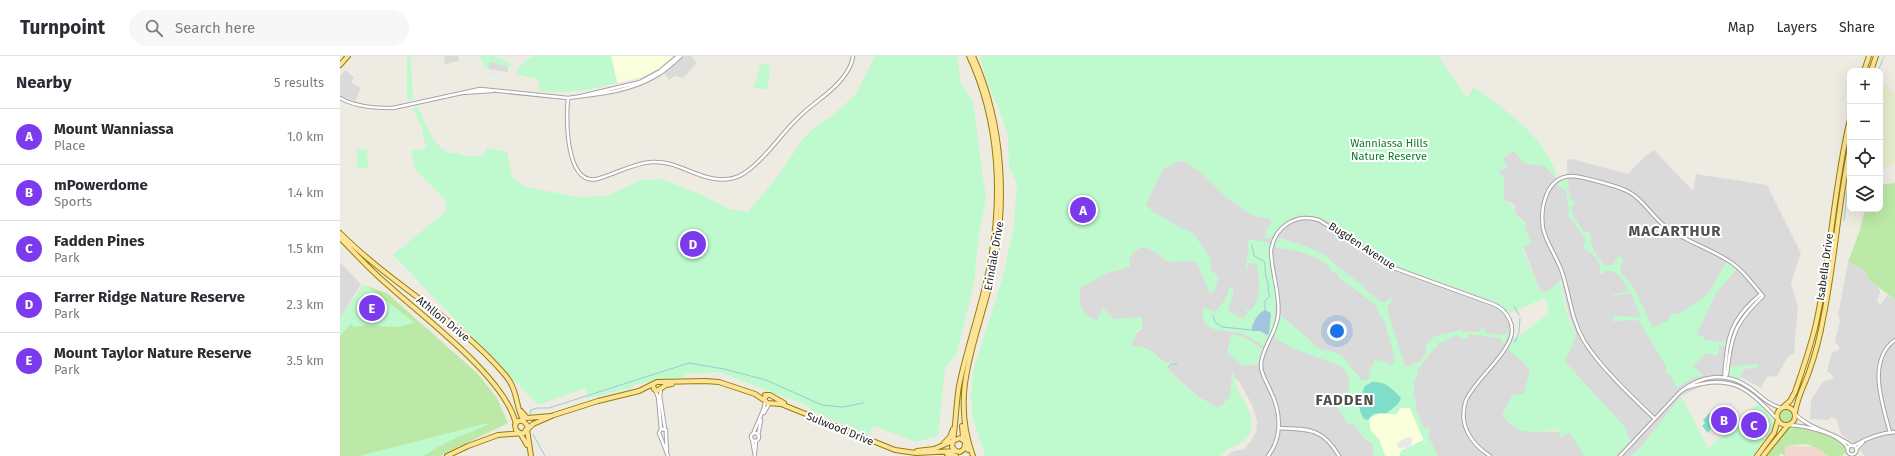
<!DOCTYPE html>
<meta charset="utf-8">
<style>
:root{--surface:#fff;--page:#f7f7f7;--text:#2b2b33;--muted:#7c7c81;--line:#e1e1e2;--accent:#7c3aed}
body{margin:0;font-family:"Fira Sans",sans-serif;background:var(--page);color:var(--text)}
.controls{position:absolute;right:12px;top:12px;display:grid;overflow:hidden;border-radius:8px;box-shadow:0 4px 16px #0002}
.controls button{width:36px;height:36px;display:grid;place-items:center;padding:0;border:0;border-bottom:1px solid var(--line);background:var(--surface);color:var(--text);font:20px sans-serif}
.you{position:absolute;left:997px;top:275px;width:14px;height:14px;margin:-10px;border:3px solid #fff;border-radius:50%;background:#1a73e8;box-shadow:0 0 0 6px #1a73e833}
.badge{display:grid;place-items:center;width:26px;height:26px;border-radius:50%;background:var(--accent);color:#fff;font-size:13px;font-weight:700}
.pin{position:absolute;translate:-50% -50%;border:2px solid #fff;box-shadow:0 1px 4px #0006}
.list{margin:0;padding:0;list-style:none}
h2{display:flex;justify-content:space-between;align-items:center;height:52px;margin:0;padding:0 16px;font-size:17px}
h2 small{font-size:13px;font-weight:400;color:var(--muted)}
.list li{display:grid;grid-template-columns:26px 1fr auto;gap:12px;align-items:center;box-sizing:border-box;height:56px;padding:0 16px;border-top:1px solid var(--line)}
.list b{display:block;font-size:15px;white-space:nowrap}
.list p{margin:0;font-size:13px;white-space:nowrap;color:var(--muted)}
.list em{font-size:13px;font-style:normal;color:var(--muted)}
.icon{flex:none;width:22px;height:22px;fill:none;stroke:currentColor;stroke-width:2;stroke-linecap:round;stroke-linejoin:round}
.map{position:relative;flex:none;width:1555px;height:400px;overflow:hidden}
header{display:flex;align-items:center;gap:24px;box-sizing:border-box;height:56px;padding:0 20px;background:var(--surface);border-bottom:1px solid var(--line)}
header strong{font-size:19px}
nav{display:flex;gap:22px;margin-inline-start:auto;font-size:14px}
.search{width:280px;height:36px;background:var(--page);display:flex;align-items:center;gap:10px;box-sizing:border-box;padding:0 14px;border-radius:22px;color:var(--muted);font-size:15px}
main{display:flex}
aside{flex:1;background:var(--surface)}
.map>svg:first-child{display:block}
.residential{fill:#dbdada}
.commercial{fill:#f0d8d1}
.education{fill:#f9ffdb}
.farmland{fill:#e5edcd}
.grass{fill:#bce9a7}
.park{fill:#befacd}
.pitch{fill:#7fdeca}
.parking{fill:#e9e9e9}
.water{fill:#a2c5dd}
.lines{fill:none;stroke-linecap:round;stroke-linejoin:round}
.stream{stroke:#a2c5dd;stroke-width:1}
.minor-casing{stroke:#a4a4a4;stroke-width:4.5}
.major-casing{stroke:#967e00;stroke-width:6}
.minor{stroke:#fff;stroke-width:2.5}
.major{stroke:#fce399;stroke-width:4}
.labels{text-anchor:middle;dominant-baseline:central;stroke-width:4;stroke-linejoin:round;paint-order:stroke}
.park-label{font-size:11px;fill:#0a7b27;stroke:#fff}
.street-label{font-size:11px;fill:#1d1d1d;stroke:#fff}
.district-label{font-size:15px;font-weight:bold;letter-spacing:1px;fill:#505050;stroke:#fff}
</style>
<header>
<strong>Turnpoint</strong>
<div class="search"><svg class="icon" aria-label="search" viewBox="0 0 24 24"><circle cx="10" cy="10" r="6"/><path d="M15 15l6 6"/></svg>Search here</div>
<nav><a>Map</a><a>Layers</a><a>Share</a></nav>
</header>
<main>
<aside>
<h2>Nearby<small>5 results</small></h2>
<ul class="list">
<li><span class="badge">A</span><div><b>Mount Wanniassa</b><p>Place</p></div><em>1.0 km</em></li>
<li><span class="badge">B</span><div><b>mPowerdome</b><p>Sports</p></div><em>1.4 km</em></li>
<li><span class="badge">C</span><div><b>Fadden Pines</b><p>Park</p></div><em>1.5 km</em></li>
<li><span class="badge">D</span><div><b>Farrer Ridge Nature Reserve</b><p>Park</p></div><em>2.3 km</em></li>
<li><span class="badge">E</span><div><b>Mount Taylor Nature Reserve</b><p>Park</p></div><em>3.5 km</em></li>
</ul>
</aside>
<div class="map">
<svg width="1555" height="400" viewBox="0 0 1555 400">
<rect width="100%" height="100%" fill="#eeece2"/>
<!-- residential -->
<path class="residential" d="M104,0H118L119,4L105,9Z
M345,0H351L357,7L343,22L335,20L329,24L325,17Z
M149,5L168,11V16L148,13Z
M5,14L14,21L11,26L21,32L15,45L0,39V20Z
M1314,94L1353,135L1356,118L1427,129L1461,197L1451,227L1458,251L1454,293L1456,296L1447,302L1437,320L1427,321L1421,332L1400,321L1404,313L1418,310L1390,311L1388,328L1364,329L1341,340L1302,390L1291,400H1275L1288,380L1268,353L1224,305L1236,278L1229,259L1221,224L1212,233L1201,238L1183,190L1191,187L1184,172L1186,167L1172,155L1176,152L1172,147L1164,144V123L1158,115L1167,111L1162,103L1173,95L1205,110L1216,122L1227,118V104L1232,103L1288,118L1304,101Z
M845,104L957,158L980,159L1160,249L1167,255L1174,270L1170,289L1190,315L1185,336L1181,339L1184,375L1228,376L1231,377L1245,400H887L891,396L904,393L911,385L916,376L917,365L912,349L899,325L894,322L891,341L885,351L878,352L860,342L836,321L829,315L825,307L817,300L807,293L789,289L786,283L803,273L798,263L760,270L736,256L738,231L794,188L853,179L815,159L805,149L811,133L826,108Z
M0,206L21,228L0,262Z
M1508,206L1525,214L1528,223L1538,231L1540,236L1537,246L1541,248L1547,239L1555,244V400H1525L1511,385L1501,378L1496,363L1491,361L1489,364L1470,363L1471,344L1483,326L1494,322L1492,319L1487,315L1492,296L1497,295L1500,292L1495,286L1500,265L1498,259Z"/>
<!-- commercial -->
<path class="commercial" d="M1445,390L1479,391L1487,400H1445Z"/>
<!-- education -->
<path class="education" d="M271,0H333L318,13L302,21L277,27Z
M1060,352H1070L1084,384L1061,395L1060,400H1045L1039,384L1030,374L1029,362L1038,358H1056Z"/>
<!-- farmland -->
<path class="farmland" d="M1547,29L1555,38V108L1540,112V50L1543,49L1540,37L1544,30Z"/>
<!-- grass -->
<path class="grass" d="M1555,127V244L1528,223L1525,214L1508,206L1520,174L1525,153H1540V129Z
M23,229L47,237L137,317L157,342L168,367L100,400H0V263Z
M1438 360a8 8 0 1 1 16 0a8 8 0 1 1-16 0Z
M1454,370L1484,378L1496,383L1505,389L1506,396L1502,400H1488L1479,393L1466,388L1445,390V400L1440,397L1439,400H1426L1446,373Z"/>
<!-- park -->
<path class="park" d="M67,0H71L73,44L68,45L67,40Z
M138,0H154L172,8L168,11L149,5L148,13L144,12L142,4Z
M195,0H271L277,27C247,34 230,38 199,35V24L176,18C180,8 185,3 195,0Z
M535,0H617L621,28L633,45L646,143L639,176L634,227L616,299L605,312L598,380L575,386C562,379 547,376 533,370L529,379L470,354L469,350L379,316L346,318L345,321L293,329L292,332L248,342L246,332L198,349L53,199L106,155V145L75,113L71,95L87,92L83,80L82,71L72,52L78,51C86,68 96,101 120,97L123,100H144L147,92L167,96L172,121L185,131L239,141L266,140L302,124L322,123L357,137L389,153L408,156L438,120L463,83L475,71L492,60L516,38Z
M640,0H1098L1127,42L1134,31C1167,55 1205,81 1217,120L1215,121L1205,110L1185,108L1173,95L1163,102L1167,110V112L1158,115L1164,123V144C1174,149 1174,152 1177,161L1186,167L1185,172L1191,187L1184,190L1183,194L1200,235L1204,236L1211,233L1220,225L1227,258L1236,280L1225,306L1285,371L1290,385L1275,400H1244L1230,377H1227L1221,382L1218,373C1194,376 1177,382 1162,358L1172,340L1184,337L1190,315L1183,306L1168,293L1173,282H1176L1209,257L1205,242L1170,257L1156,246L1056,210L986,164C961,154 946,160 931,182H925L927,172L932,167L930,163L911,159L887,142L860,116L842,104L823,113L806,148L812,155L839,171L853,177L871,203C870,213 870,215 879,220L875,233L870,238L856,205L828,206C817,198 806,185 794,196C789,201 789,204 790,211L767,217L740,232C739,247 740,259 757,264L763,252L774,263L802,261V273L795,276L796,280L791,289L803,291L813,296L824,306L837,307L831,308L829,316L859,341L878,352L890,341L892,317L894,318C892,337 922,358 908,380C901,391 887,390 880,400H645L633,362L631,342L633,315L663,221L674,168L677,127L669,111L668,80L661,58L646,23Z
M421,8L430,9L428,33L413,32Z
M17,93H27L28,112H17Z
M1227,121L1230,142L1233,145H1237L1231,152L1233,160L1244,176H1249L1251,178C1249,189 1257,202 1265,209H1273L1279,198L1284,205L1281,207L1280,216L1292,229L1313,271L1329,264L1331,258H1339L1362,243L1369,236L1387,205L1396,211V214L1376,237L1357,278L1359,280H1363L1365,284L1387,286L1386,289L1379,290L1378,300L1366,297L1353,310L1363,319L1353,322L1337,332L1330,319L1326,318V310L1298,264L1275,265L1272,266L1274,260L1299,261L1300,259L1291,237L1271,240V239L1288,235C1286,228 1277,213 1268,215C1264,216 1261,218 1259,219C1263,207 1254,198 1244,192V188L1246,183L1228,159L1229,154L1226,135L1215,127Z
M937,181L970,192L985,199L999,212L1024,230V233L1041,246H1045L1051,242L1053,244L1048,249L1047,253L1065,311L1080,306L1087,296L1085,289C1090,286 1091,281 1098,279C1106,277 1112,278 1119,274L1123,276H1139L1142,272L1145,273V277L1163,279L1166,278L1168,271L1167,282L1162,291L1163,287L1160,282L1129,278L1127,282L1122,283L1117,279L1098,288V290L1093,293L1077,315L1078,319L1074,324V340C1076,342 1077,347 1075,350L1084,372H1088L1090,376L1088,380L1098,400H1060L1061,395L1084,384L1070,352H1060L1056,358H1038L1029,362L1030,374L1039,384L1045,400H1033V388C1024,385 1019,375 1013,367L1008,368L999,354L988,345V343L998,350L1002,349C1009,333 1015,323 1001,310L955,293L934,282L939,258L970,284L976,292L994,296L1004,301L1015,317L1018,318L1019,322C1023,325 1025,326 1029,323L1030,314L1035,304L1044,305L1050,309L1053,307L1055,303L1045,267L1043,265V261L1039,259L1036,249L998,221L997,217L993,216C982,198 953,194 934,191Z
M909,183L926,186L931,189C929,199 931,210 933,220C937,247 937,264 927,290H925C917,287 911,281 903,278C888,272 856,280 864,251L874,256C882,249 888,242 889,230L894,234L888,255L903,263L908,257L904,251L910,255C922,242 919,225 917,208L908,207L907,214H905L909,192L907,191Z
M24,228L74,266C54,277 35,265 15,271L11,268L0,280V263Z
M893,278L906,282L922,293L918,308L903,310L887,296L891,280Z
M1416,308L1419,311L1404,313L1399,324L1389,319L1390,311Z
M1341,340L1368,392L1419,347L1434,366L1432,371L1413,400H1291L1302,390Z
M148,367L149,368L107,386L83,400H19Z"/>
<!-- pitch -->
<path class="pitch" d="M1032,326C1045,325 1052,332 1061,342L1058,348L1047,357C1038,357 1033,356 1028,364L1024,363C1016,350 1019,343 1025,330Z
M1370,357L1376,364L1368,377L1362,370L1365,367L1363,364Z"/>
<!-- parking -->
<path class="parking" d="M139,14L169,18L168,22L140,18V17L135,19L134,17Z
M1383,344L1396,347H1394L1393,351L1383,349L1375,356L1377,358L1374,361L1370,356Z
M1066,382L1069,381L1073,384L1070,391L1065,394V391L1058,393L1057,387Z"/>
<!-- water -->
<path class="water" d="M925,254L931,257L929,277L927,279L920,275H912C911,268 918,257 925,254Z"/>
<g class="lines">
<!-- stream -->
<path class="stream" d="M1544,1L1545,0
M1538,15L1543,3
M1510,114V112
M1504,165L1509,118
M912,189L914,200L925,206C925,214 925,219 928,227C929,232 927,234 930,240L925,245V254
M1174,250L1179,259
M873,260L875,266L882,271L912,274
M1175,286L1179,276L1180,262
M828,312L831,308H837
M190,358L191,354L197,352H209L349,307L384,313L426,324L482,349L503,351L523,347
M193,378L205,400"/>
<defs>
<path id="minor" d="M121,37L152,35
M237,41L300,26L320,15L338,0
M0,42C16,51 35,52 53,52L140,33L228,42C256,38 288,36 314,21C324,16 332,8 341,0
M228,42C226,61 225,130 257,123C276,118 293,107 312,106C339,104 361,127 389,123C396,122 404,118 410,113C428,99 441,78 458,62C471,48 489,39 501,24C507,17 512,10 513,0
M1385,322C1384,316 1385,309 1386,303C1388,273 1398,257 1421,238
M1346,332C1391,317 1407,331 1437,363
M321,333L320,340L325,373
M315,334L318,341L321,373
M1126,344C1118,368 1130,387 1150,400
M424,357L429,348
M1455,358C1471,374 1494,376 1512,390
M1315,363C1292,341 1260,311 1244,285C1231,263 1230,240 1222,216C1217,201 1206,187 1203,172C1200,152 1206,121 1231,120C1241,120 1251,124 1260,126C1270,129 1280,131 1289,136C1304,144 1312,161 1326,171C1346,186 1372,193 1392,207C1405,216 1413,229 1423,240C1393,269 1392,279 1387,318L1385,322
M1449,369C1466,370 1500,377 1508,393
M939,372C968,373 983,372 999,400
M1550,377C1543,349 1526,305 1555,284
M411 381a4 4 0 1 1 8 0a4 4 0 1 1-8 0Z
M413,378L424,352L425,345
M326,380V374L321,373L319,377L328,400
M326,380L327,395
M418,380L421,364
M412,383L415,400
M1507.5 394a4.5 4.5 0 1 1 9 0a4.5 4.5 0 1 1-9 0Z
M1513,390C1527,382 1539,377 1555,376
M1516,393L1523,386
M415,396L416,385
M928,400C943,381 941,355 930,334C927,326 921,319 921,309C921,294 936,277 938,260C941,239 931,216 931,194C935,170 956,157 979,164L1051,211L1153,248C1168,254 1177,271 1169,286C1159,307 1137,322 1126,344
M1280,400L1340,336C1361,319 1386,315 1410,332C1421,340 1427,348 1441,352"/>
<path id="major" d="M0,9L8,0
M1524,15L1529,0
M1531,15L1536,0
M0,177C52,229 119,264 166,320C179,336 175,352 184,365
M0,182C16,198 31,215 48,229C84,262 165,321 176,368
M313,329L314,333L317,335L326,329L332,328
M425,339H430L444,347
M427,339L424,343L427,347L441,348L555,394L576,397L616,395
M1437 360a9 9 0 1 1 18 0a9 9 0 1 1-18 0Z
M1442,352L1450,345L1455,336C1463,312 1472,288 1477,263C1491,197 1494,129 1510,63
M181,355L187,362L211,360
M1455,357C1457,342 1464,330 1469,316C1475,299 1480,281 1483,263C1495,206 1498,148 1510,92
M622,370L623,381L628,394
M187,373L191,400
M188,373L193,368L214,359L258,345L299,335L317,326L365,325L379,326L415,338L424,344
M180,377L187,389
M613,384C616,367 616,348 619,330C627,291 641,253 649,213C663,143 660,66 629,0
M624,385L620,382L613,385L612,391L616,395L620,396L624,393L625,388
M604,387L610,381L613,373
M577,395L594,393L613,385
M607,398L616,400
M107,400L128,390L158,379L184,377L188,370L183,365H178L175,369L176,374L180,377
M633,400C609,336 637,285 651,223C668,150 664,69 633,0
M1417,400L1434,377L1438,364
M1423,400L1448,369"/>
</defs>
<!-- minor casing -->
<use href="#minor" class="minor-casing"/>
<!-- major casing -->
<use href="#major" class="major-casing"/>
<!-- minor -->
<use href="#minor" class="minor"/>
<!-- major -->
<use href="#major" class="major"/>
</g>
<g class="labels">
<!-- park labels -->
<g class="park-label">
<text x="1049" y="87">Wanniassa Hills<tspan x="1049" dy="13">Nature Reserve</tspan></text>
</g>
<!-- street labels -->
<g class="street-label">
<text transform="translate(1022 190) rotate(33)">Bugden Avenue</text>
<text transform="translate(654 200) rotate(-80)">Erindale Drive</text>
<text transform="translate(1485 211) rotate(-82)">Isabella Drive</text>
<text transform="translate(103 263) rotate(39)">Athllon Drive</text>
<text transform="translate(500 373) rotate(22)">Sulwood Drive</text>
</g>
<!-- district labels -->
<g class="district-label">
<text x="1335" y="175">MACARTHUR</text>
<text x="1005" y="344">FADDEN</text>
</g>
</g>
</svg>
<div class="controls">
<button>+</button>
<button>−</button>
<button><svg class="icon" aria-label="locate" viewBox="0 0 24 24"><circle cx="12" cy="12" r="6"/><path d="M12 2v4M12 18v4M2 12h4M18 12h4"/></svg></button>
<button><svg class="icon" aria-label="layers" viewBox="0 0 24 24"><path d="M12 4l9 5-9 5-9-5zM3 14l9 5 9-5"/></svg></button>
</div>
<div class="you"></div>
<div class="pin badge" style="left:743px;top:154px">A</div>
<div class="pin badge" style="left:1384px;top:364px">B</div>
<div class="pin badge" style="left:1414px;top:369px">C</div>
<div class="pin badge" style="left:353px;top:188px">D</div>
<div class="pin badge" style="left:32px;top:252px">E</div>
</div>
</main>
